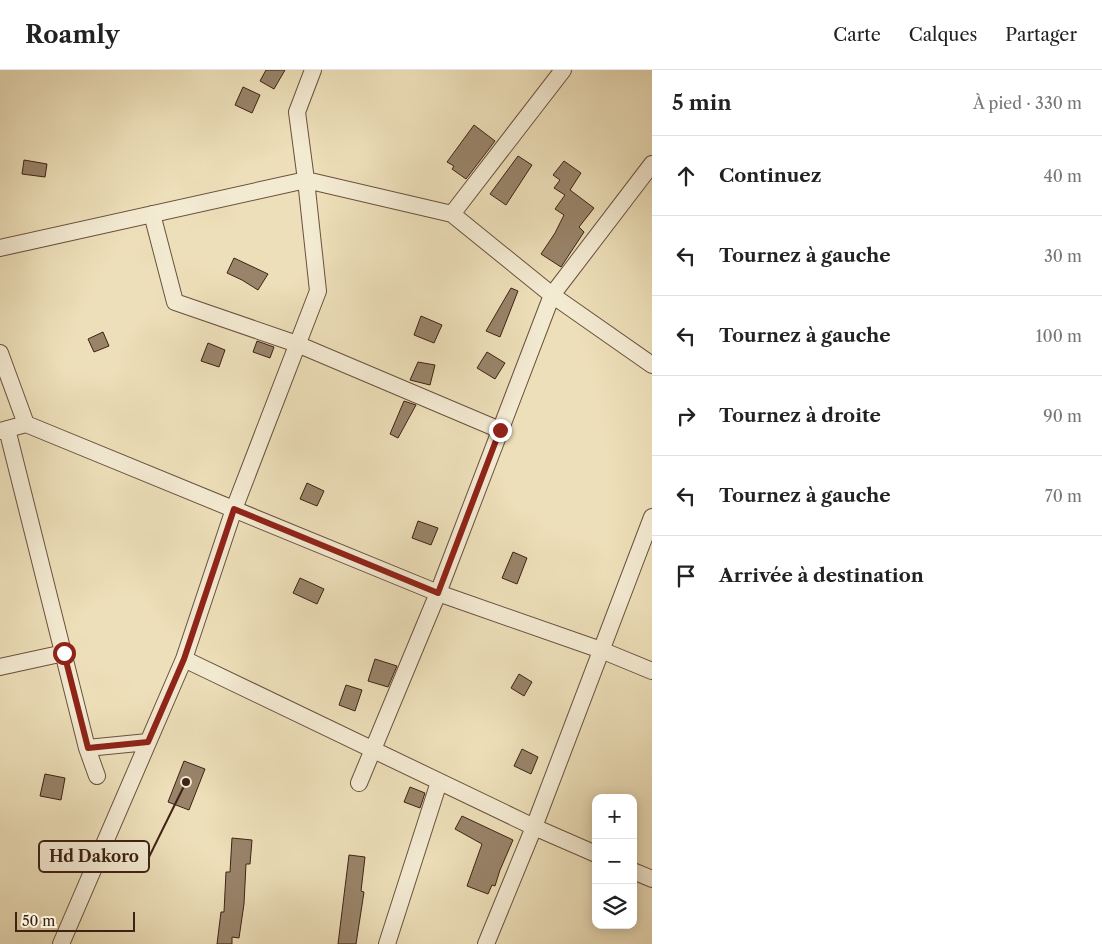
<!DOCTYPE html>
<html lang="fr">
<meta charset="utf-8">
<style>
:root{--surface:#fff;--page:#f2f2f2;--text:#222;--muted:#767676;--line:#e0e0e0}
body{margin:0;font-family:"Libre Caslon Text",serif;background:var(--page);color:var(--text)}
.controls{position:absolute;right:15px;bottom:15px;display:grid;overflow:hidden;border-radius:10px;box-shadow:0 2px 12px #0003}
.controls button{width:45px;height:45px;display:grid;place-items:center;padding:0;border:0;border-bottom:1px solid var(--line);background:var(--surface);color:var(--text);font:25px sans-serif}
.scale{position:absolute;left:15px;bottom:12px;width:120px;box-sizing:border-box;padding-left:5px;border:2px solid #3e2214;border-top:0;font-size:14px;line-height:18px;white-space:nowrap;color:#3e2214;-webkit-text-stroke:4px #f3ead2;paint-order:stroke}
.stop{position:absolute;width:15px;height:15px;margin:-11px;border:4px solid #8f2418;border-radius:50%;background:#fff}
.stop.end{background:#8f2418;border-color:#fff;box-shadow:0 1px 5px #0008}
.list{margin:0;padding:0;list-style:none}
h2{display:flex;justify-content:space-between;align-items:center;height:65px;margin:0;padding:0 20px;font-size:21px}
h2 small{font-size:16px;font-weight:400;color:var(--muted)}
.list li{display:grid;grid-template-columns:32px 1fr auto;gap:15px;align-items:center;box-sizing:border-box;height:80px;padding:0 20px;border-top:1px solid var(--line)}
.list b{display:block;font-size:19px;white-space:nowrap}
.list em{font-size:16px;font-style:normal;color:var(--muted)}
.icon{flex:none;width:28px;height:28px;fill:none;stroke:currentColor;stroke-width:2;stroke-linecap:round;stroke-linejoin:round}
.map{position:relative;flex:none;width:652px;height:874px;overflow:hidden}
header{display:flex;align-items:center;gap:30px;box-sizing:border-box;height:70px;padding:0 25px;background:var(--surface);border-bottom:1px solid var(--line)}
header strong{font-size:24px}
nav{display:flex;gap:28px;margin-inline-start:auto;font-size:18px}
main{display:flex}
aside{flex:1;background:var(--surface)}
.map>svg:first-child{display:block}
.building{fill:#99846a;stroke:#3e2214}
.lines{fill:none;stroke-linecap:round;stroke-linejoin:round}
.minor-casing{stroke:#6a513d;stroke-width:18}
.minor{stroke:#f3ead2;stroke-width:16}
.route{stroke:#8f2418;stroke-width:6}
.leader{fill:none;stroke:#3e2214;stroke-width:2}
.callout-dot{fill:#3e2214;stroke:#f3ead2;stroke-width:2}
.callout{fill:#f3ead2;stroke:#3e2214;stroke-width:2}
.callout-label{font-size:16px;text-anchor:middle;font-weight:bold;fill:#3e2214}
</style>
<header>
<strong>Roamly</strong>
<nav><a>Carte</a><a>Calques</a><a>Partager</a></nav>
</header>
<main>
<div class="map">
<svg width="652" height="874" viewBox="0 0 652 874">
<rect width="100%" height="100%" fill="#eddfb9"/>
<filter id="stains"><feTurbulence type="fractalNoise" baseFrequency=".004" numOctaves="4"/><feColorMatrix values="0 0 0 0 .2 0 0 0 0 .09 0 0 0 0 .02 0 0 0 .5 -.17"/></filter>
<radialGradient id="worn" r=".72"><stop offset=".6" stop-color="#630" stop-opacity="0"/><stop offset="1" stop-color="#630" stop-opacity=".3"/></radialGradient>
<!-- building -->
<path class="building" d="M266,0H285L274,19L260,11Z
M243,17L260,25L252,43L235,35Z
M474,55L495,71L466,109L452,99L454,96L447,92Z
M518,86L532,95L506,135L490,124Z
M24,90L47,94L45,107L22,104Z
M564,91L581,103L570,120L594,138L579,157L584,162L561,197L541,184L555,163L564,145L555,139L565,125L554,118L560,110L553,105Z
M234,188L268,204L258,220L242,210L227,203Z
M511,218L518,221L500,267L486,261Z
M421,246L442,255L434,273L414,265Z
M103,262L109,276L94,282L88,269Z
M257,271L274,277L270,288L253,282Z
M208,273L225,280L219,297L201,291Z
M487,282L505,293L495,309L477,298Z
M418,292L435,295L430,315L410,310Z
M404,331L416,335L398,368L390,364Z
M307,413L324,421L317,436L300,429Z
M418,451L438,458L431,475L412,468Z
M513,482L527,488L517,514L502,508Z
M300,508L324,519L317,534L293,523Z
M375,589L397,596L388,617L368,611Z
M519,604L532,612L524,626L511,618Z
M346,615L362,620L355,641L339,635Z
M522,679L538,687L531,704L514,696Z
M184,691L205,699L189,740L168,732Z
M45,704L65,708L61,730L40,726Z
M410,717L425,723L420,738L404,732Z
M462,746L513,770L500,800L495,816L492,815L488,824L467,816L482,774L455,759Z
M232,768L252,770L250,794H246L244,834L239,868L232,867V874H217L221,842H224L226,802H230Z
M349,785L365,787L361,821L364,822L356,874H338Z"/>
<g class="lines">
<defs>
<path id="minor" d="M152,144L175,232L297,274L500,360
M452,144L563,0
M0,178L306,110L452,144L552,225L652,295
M0,283L26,354
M7,359L87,678L97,706
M0,361L26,354L438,523L601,580L652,601
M184,589L534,757L596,784
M0,597L64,583
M87,678L148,672
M359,713L438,523L552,225L652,94
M633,801L652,809
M61,874L184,589L234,439L318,221L306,110L297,42L313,0
M387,874L439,712
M486,874L534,757L652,447"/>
</defs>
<!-- minor casing -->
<use href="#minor" class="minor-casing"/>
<!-- minor -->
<use href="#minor" class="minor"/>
</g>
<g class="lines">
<!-- route -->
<path class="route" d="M64,583L88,678L148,672L184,589L234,439L438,523L500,360"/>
</g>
<!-- callouts -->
<path class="leader" d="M186 712L149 787"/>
<circle class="callout-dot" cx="186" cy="712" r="5"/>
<rect class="callout" x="39" y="771" width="110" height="31" rx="5"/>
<g class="callout-label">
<text x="94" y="792">Hd Dakoro</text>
</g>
<rect width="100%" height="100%" filter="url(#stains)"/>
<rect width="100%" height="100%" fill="url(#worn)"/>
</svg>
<div class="controls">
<button>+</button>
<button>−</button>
<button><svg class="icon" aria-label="layers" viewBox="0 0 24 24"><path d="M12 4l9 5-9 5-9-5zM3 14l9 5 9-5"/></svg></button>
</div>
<div class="scale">50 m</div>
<div class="stop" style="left:64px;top:583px"></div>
<div class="stop end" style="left:500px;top:360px"></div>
</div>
<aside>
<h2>5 min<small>À pied · 330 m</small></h2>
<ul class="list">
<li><svg class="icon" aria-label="ahead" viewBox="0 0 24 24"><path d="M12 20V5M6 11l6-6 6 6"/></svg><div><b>Continuez</b></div><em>40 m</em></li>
<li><svg class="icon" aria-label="left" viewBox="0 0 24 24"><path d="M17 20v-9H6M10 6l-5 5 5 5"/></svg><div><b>Tournez à gauche</b></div><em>30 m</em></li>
<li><svg class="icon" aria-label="left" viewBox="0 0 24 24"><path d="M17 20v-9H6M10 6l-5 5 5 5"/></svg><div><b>Tournez à gauche</b></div><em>100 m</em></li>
<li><svg class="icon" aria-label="right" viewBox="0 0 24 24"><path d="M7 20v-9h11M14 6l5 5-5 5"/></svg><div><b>Tournez à droite</b></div><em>90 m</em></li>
<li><svg class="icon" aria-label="left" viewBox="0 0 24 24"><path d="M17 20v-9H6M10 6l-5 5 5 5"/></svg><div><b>Tournez à gauche</b></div><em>70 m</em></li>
<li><svg class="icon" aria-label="arrive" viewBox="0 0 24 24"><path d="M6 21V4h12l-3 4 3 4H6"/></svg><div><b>Arrivée à destination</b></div></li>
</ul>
</aside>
</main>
